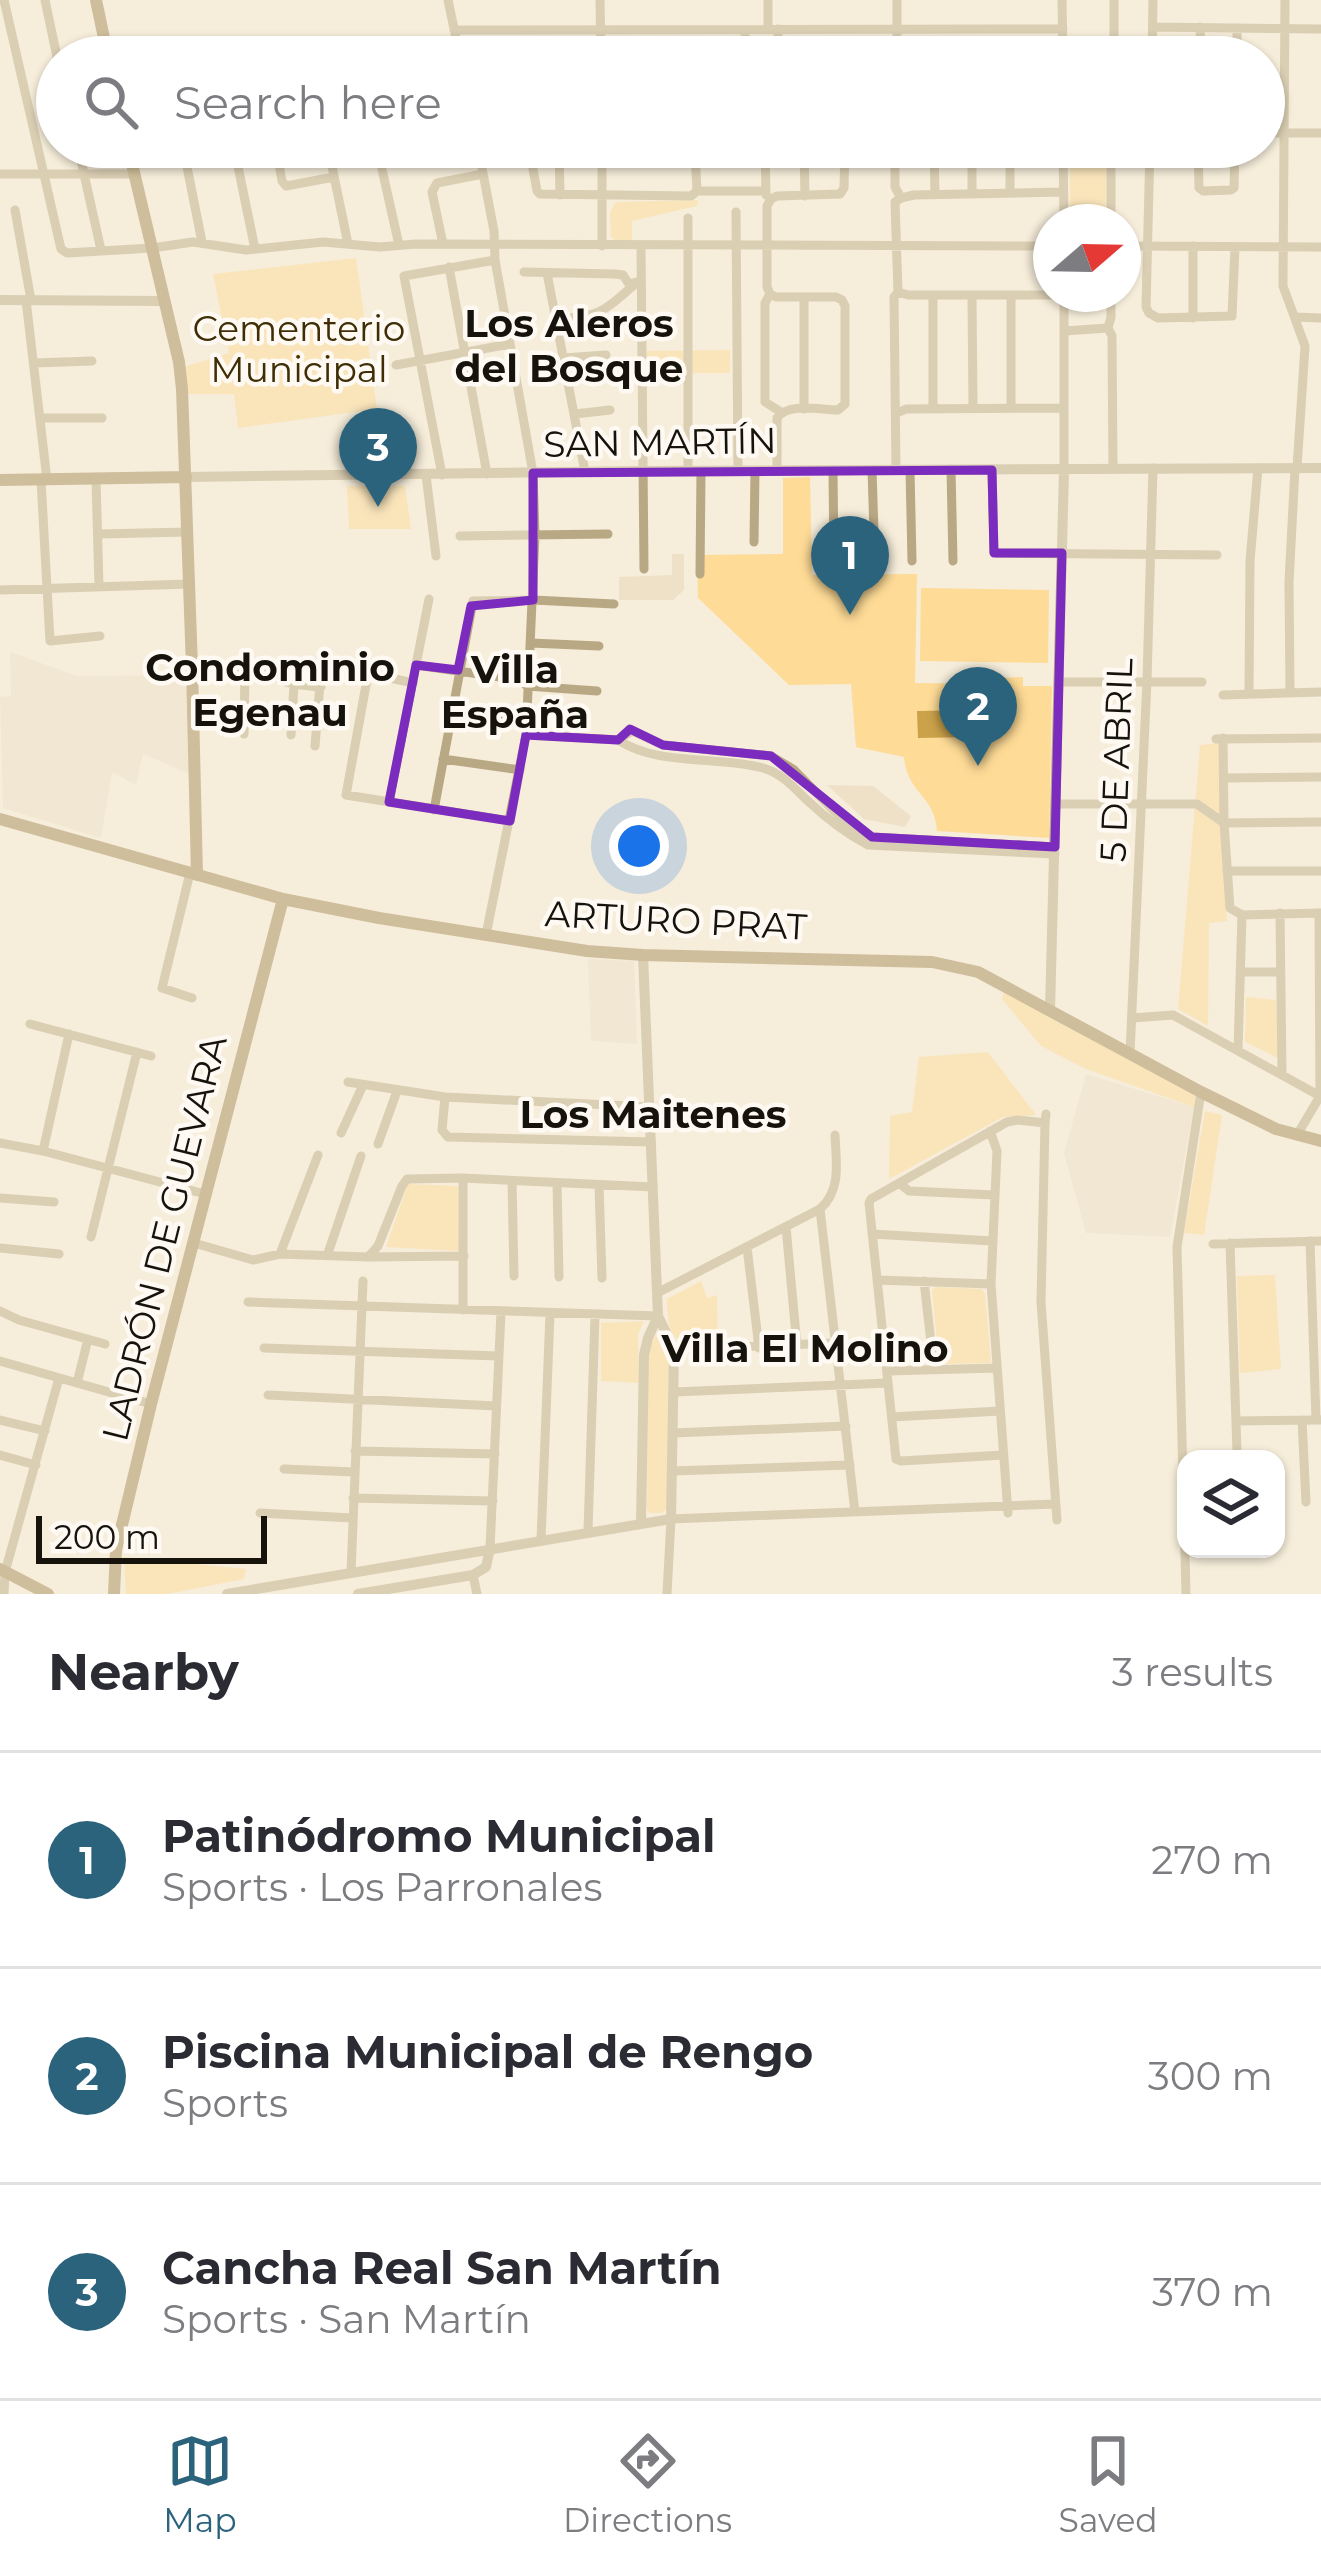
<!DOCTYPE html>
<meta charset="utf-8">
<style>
:root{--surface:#fff;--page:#f7f7f7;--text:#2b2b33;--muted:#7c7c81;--line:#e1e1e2;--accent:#2b637d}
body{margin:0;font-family:Montserrat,sans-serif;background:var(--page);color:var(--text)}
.controls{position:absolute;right:36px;bottom:36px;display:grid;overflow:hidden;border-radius:24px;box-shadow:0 3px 9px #0004}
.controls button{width:108px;height:108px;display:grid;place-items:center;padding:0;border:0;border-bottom:3px solid var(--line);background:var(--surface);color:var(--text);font:60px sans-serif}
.compass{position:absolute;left:1033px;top:204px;width:108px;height:108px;border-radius:50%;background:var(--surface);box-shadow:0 3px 9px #0004;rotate:70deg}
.scale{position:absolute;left:36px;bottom:30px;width:231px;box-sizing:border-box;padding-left:12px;border:6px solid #16130d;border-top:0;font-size:33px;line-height:42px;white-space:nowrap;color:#16130d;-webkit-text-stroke:9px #fefaf3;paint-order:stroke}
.you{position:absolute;left:639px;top:846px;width:42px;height:42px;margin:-30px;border:9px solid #fff;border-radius:50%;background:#1a73e8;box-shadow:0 0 0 18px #1a73e833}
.badge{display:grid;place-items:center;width:78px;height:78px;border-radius:50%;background:var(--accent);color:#fff;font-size:39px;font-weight:700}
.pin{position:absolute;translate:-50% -99px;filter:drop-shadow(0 3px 6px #0008)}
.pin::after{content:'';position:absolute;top:63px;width:42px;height:36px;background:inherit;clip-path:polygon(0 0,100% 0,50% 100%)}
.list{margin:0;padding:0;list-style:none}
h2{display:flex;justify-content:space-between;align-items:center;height:156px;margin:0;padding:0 48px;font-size:51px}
h2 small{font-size:39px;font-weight:400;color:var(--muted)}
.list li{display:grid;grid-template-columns:78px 1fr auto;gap:36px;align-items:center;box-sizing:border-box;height:216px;padding:0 48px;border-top:3px solid var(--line)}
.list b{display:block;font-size:45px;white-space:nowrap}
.list p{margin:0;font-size:39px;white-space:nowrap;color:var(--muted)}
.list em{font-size:39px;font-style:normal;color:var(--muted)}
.icon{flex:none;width:66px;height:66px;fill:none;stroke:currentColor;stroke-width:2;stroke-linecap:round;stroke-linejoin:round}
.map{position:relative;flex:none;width:1321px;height:1594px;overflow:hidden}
.search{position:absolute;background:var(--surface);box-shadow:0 3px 9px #0004;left:36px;right:36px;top:36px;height:132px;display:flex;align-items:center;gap:30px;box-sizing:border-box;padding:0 42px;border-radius:66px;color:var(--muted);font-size:45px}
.sheet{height:804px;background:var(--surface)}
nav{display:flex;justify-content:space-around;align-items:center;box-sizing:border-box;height:168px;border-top:3px solid var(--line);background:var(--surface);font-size:33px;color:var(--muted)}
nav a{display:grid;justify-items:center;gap:6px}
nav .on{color:var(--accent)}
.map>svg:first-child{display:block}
.built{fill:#eee1c7}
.green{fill:#fedb96}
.water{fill:#cba24a}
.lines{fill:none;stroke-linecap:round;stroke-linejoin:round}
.minor{stroke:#b9a884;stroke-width:9}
.tertiary{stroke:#b9a884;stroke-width:10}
.secondary{stroke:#9f854f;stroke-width:12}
.marked{fill:none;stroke:#7b2cbf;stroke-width:9;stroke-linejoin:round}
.labels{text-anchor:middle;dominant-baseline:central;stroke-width:9;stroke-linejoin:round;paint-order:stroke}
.park-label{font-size:36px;fill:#3e2d05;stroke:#fefaf3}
.street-label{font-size:36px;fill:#16130d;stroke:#fefaf3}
.neighbourhood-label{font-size:39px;font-weight:bold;fill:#16130d;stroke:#fefaf3}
</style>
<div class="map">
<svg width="1321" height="1594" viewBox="0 0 1321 1594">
<rect width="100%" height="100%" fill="#f6edda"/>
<!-- built -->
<path class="built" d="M672,554H684V590L673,600H619V577L672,575Z
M10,652L77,676L187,675L190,774L143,754L136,785L112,772L101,838L3,808L0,697L11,696Z
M827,785L873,786L911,816L905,827L864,819Z
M588,959L634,961L637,1044L591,1041Z
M1086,1074L1194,1107L1170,1237L1086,1233L1064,1153Z"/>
<!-- green -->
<path class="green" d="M1070,147H1106V222H1070Z
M698,200L697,206L632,221V241H616L611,237L610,212L616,202Z
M356,258L377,409L238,428L234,394H187L184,367L229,353L213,274Z
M730,350V373H647V351Z
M810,477L812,575L917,574L915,683L994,684L995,678L1023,677V686H1052L1049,838L937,831C935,795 907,794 904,757L856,747L851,684L789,685L698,598L697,555L783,554V478Z
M347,486H405L411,529H349Z
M921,588L1049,590L1048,663L920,661Z
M1219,743L1227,921L1209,923L1208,1026L1178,1009L1200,745Z
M1005,988L1196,1088L1194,1107L1086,1069L1041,1046L1002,999Z
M1246,997L1276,1000L1280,1059L1245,1042Z
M988,1052L1036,1115L1003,1117L889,1179L890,1116L912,1112L919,1057Z
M1205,1111L1222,1115L1204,1235L1184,1233Z
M408,1184L458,1186L459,1251L386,1247Z
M1275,1275L1281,1369L1240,1373L1237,1276Z
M701,1281L707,1298L717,1295L718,1343C676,1345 668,1345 667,1299Z
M936,1287L982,1289L985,1294L991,1363L939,1364L932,1290Z
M644,1321L638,1334L639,1383L601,1381V1323Z
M658,1331L661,1333L669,1356L667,1509L662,1513H650L647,1509L648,1360L650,1346Z
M124,1557L246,1569L244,1579L167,1594H126Z"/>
<!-- water -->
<path class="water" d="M976,710V737L918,738L917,711Z"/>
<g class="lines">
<!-- minor -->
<path class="minor" d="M4,0L61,249L67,253L152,248L193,242L246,250L323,242L380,247L416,244L1051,246
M45,0L57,57
M448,0L460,57
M600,0L601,57
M768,0V29
M897,0V57
M1062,0L1063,57
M1114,0V57
M1285,0L1283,286L1305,346L1297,468
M1153,27L1321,29
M1200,27L1201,57
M454,30L1063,29
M745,30L746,57
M778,57V29
M1152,57L1153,0
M1237,57V28
M1264,133H1321
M78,147L101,250
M183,147L202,242
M234,147L255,249
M276,147L282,181L286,186L334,177
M328,147L348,244
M377,147L399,245
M478,147L494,231L495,260L533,473L535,535L526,735L486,935
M529,147L537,191L540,194L691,196L697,191L695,153
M559,147L560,195
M602,147V246
M648,147L653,153L725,151L727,147
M765,147L766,195
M804,147L805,196
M895,147V187L901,198
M934,147L935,195
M972,147V194
M1063,147L1064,222
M1150,147L1146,307L1149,313L1158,318L1232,316L1235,247
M1198,147L1199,188L1203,191L1231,190L1234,188L1235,147
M380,158L431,147
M0,174H134
M697,191H765
M1010,193V147
M15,210L31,300
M736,212L738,471
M1111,222V147
M443,244L432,192L437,183L483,174
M1123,246L1321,247
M641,247L644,569
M449,267L487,474
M524,272L614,274L623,275L629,284L640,281
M547,273L585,472
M898,292L908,295H1064
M770,294L765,303V402L781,412
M1064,294V470
M1111,294V317L1108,328L1112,336L1113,469
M933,295V408
M972,295L973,408
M804,297V409
M26,300L47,480
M1295,317L1321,318
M1193,318V246
M556,319C600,317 603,312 635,284
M1064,331L1108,328
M564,358L606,355
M34,363L92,361
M396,365L510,344
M1011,408V295
M897,413L906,409L1063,408
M575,414L610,410
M40,418H102
M951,469L953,561
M833,470L834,562
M872,470L875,563
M896,470L894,297L898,292L895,202L901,198L914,195L1063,192
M910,470L912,561
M992,470L994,552L997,553L1217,555
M688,471V218
M777,471V418C789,402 819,410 838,410L845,404V306L842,300L836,297H776L770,294L767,287V206L771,199L777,196L840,194L844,188L845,147
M426,475L436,556
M442,475L404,276L495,260
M41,480L50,641L100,636
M96,480L99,586
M99,534L188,532
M460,536L608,534
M754,542L755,471
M700,574L701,471
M0,590L189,584
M531,643L599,646
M370,663L346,795L510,821
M416,665L520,680L527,686L597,691
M192,667L321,671L315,746
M268,669C279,686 303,685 321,687
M368,673L413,683
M1059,682H1202
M1290,692L1289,582L1295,468
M1249,693L1250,561L1258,468
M1223,695L1321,692
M451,712L526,724
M244,734L245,669
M291,735L294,684
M526,735L618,740C660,767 717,755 763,768C782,773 794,788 808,801C826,818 845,833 868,845L1055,854
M1223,738L1224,823L1230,908L1242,915L1321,913
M1216,739L1321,738
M618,740L632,731L663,745L771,756L793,769L843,820L872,837L1055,847
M443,759L520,770
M1224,778L1321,777
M389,802L429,599
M1057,804H1197L1224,823L1321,822
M434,810L473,601L533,600L614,604
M1227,871H1321
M190,873L162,988L192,998
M1280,913L1282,1074
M1240,972H1280
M1132,1018L1173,1015L1320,1096
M30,1024L151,1056
M1238,1050L1242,915
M1130,1053L1147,680L1153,468
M348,1082L445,1097L649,1107
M445,1097L442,1130L448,1137L651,1142
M1045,1123L1041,1302L1057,1520
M990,1131L997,1151L991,1284L1008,1513
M341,1133L363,1085
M1297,1135L1320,1096L1319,913
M0,1143L43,1151L205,1194
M378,1144L397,1091
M43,1151L69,1034
M463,1178V1310
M512,1181L514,1276
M557,1183L559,1277
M899,1183L909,1191L994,1195
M599,1185L602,1278
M0,1198L54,1202
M820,1209L855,1512
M786,1227L797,1346
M872,1234L992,1241
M91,1237L137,1052
M1310,1241L1316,1420
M194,1243L253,1260L280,1254L368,1257L378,1246L402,1186L407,1179L463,1178L653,1187
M1230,1243L1237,1452
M1213,1244L1321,1241
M747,1247L759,1348
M0,1248L59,1254
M280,1254L318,1155
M327,1256L361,1156
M368,1257L464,1256
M877,1280L991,1284
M924,1281L934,1369
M657,1293L820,1209C842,1190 836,1161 835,1135
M248,1302L658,1316
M0,1311L19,1320L105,1344
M264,1348L498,1356
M674,1349L837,1343
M0,1361L151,1404
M887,1371L997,1368
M77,1383L88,1339
M674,1392L888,1383
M268,1395L496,1406
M892,1417L1000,1411
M0,1420L45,1431
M1302,1420L1306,1502
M1236,1421L1321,1420
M673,1433L846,1426
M355,1451L495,1454
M0,1455L36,1465
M1003,1455L901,1461L896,1459L869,1203L871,1199L1007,1122L1018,1120L1045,1123L1046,1114
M284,1469L354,1472
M673,1471L850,1465
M353,1498L493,1501
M260,1513L352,1518
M588,1531L595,1316
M541,1540L550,1314
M490,1548L501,1312
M351,1572L363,1281
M473,1575L477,1594
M4,1594L5,1572L59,1378
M667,1594L671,1519L1055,1504
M1186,1594L1177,1247L1201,1092"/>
<!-- tertiary -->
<path class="tertiary" d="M0,300L164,301
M186,477L641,471L1321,468
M1050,1011L1064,470
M641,1523L644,1355L648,1338L658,1316L643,955
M227,1594L671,1519L674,1349L658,1316
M358,1594L473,1575L486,1567L490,1548"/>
<!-- secondary -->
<path class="secondary" d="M96,0L108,57
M128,147L179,362L182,389L192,667L197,875
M0,480L186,477
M0,819L283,899L379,918L587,951L643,955L932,962L978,972L1201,1092L1276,1129L1321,1141
M0,1569L48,1594
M114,1594L116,1550L151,1404L283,899"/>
</g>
<!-- marked area -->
<path d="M0 0H1321V1594H0ZM992,470L994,553H1062L1055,847L872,837L771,756L663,745L630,729L618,740L526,735L510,821L389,802L416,665L458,670L471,606L533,600V473Z" fill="#f6edda" fill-opacity=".55" fill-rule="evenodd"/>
<path class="marked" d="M992,470L994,553H1062L1055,847L872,837L771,756L663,745L630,729L618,740L526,735L510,821L389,802L416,665L458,670L471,606L533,600V473Z"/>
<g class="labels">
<!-- park labels -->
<g class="park-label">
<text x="299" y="328">Cementerio<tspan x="299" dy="41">Municipal</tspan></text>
</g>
<!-- street labels -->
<g class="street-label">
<text transform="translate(660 442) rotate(-1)">SAN MARTÍN</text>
<text transform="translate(1116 760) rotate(-88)">5 DE ABRIL</text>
<text transform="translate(676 920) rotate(3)">ARTURO PRAT</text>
<text transform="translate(164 1238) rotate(-76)">LADRÓN DE GUEVARA</text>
</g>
<!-- neighbourhood labels -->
<g class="neighbourhood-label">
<text x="569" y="323">Los Aleros<tspan x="569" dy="45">del Bosque</tspan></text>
<text x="270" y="667">Condominio<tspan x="270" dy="45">Egenau</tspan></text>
<text x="515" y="669">Villa<tspan x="515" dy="45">España</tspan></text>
<text x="653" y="1114">Los Maitenes</text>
<text x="805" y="1348">Villa El Molino</text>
</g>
</g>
</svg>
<div class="controls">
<button><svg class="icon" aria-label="layers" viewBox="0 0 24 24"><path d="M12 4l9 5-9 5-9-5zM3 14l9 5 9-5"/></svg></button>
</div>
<svg class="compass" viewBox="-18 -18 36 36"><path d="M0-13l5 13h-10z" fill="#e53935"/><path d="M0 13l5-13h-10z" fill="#7c7c81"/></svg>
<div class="scale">200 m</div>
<div class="you"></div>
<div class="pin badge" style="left:850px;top:615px">1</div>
<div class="pin badge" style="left:978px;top:766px">2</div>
<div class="pin badge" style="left:378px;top:507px">3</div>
<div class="search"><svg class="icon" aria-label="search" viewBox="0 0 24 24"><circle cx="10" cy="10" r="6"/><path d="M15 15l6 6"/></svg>Search here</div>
</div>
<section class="sheet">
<h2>Nearby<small>3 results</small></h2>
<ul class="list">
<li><span class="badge">1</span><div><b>Patinódromo Municipal</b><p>Sports · Los Parronales</p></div><em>270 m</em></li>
<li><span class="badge">2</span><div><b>Piscina Municipal de Rengo</b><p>Sports</p></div><em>300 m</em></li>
<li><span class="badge">3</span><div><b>Cancha Real San Martín</b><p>Sports · San Martín</p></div><em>370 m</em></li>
</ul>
</section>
<nav>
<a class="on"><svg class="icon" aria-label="map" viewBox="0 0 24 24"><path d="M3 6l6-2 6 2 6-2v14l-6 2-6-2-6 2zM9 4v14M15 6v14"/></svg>Map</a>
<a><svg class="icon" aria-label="directions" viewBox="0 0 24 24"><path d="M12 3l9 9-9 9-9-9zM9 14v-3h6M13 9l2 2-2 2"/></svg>Directions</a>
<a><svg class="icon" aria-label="saved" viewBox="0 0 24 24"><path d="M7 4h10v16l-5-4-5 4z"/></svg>Saved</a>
</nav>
